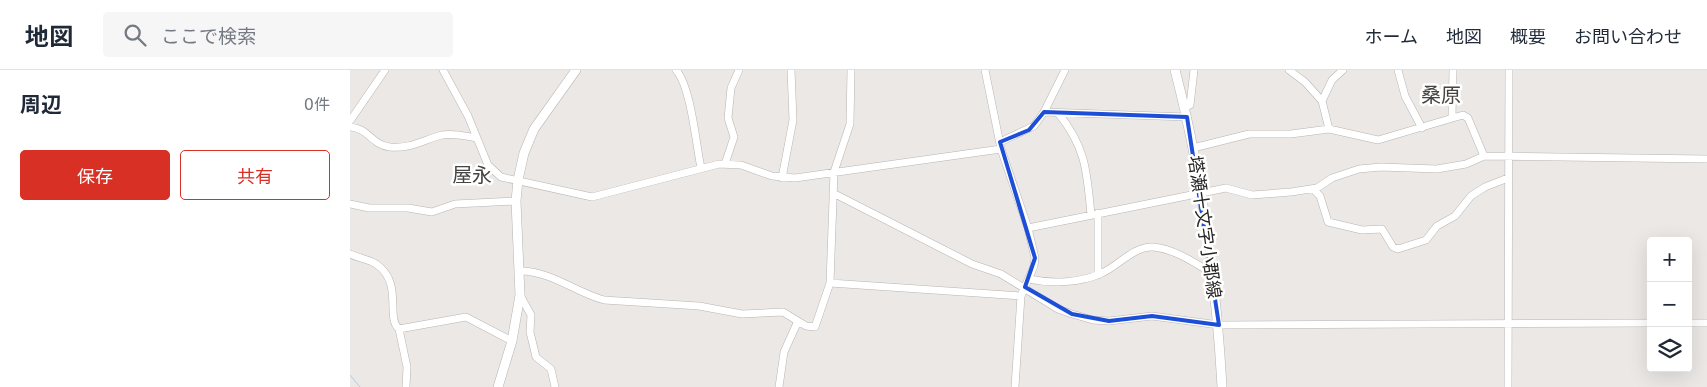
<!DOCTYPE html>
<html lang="ja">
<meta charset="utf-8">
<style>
:root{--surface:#fff;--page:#f6f6f7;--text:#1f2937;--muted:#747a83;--line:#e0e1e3;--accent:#d93025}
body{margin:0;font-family:"DejaVu Sans","Noto Sans JP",sans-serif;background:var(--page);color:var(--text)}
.controls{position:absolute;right:15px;bottom:15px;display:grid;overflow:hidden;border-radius:5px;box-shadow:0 5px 20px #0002}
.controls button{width:45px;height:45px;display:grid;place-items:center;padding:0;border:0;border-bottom:1px solid var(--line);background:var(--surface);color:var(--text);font:25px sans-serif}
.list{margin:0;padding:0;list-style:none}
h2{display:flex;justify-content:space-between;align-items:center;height:65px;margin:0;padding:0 20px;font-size:21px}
h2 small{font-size:16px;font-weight:400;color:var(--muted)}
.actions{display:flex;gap:10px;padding:15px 20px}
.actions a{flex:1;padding:11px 0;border:1px solid var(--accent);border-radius:5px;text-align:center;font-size:18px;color:var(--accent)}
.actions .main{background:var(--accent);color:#fff}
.icon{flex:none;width:28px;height:28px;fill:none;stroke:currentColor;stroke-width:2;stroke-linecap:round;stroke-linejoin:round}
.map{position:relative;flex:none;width:1357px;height:317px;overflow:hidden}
header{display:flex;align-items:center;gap:30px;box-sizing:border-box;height:70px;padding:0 25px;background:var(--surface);border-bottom:1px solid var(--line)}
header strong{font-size:24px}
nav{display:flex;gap:28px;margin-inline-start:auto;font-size:18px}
.search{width:350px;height:45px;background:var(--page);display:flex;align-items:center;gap:12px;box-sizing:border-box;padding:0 18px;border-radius:5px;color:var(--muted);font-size:19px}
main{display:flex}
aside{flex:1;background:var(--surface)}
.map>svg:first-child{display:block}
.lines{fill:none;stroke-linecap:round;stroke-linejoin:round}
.stream{stroke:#abcbf2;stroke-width:1}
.minor-casing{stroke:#b7b5b2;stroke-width:8}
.major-casing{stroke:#b7b5b2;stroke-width:10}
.minor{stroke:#fff;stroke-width:7}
.major{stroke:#fff;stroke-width:9}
.marked{fill:none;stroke:#1d4ed8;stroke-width:4;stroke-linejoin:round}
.labels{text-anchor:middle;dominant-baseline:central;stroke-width:5;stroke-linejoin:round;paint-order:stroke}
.street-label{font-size:18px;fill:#272625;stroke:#fff}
.quarter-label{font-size:20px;fill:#464442;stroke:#fff}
</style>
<header>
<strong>地図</strong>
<div class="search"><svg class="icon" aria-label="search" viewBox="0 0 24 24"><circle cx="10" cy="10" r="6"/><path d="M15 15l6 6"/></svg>ここで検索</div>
<nav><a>ホーム</a><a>地図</a><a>概要</a><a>お問い合わせ</a></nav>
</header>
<main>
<aside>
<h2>周辺<small>0件</small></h2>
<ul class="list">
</ul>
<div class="actions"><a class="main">保存</a><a>共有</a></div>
</aside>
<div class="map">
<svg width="1357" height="317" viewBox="0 0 1357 317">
<rect width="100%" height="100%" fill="#ebe8e6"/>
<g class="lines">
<!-- stream -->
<path class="stream" d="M0,305L10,317"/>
<defs>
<path id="minor" d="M93,0L118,46L138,95L151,107L242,127L369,94L391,95L422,106L445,108L651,79
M326,0C341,16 346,75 351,98
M635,0L651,79L678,158L685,188L684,196L671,226L665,317
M939,0L955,12L972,31L979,59
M1048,0L1055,26L1072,58
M972,31L982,10L993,0
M835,37L840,35L844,0
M694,42L837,47
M708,43C736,77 737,102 741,145
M1102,47L1103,0
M0,51L35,0
M0,57C19,58 21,75 40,77C60,79 73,70 92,65C103,63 115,66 127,68
M650,72L684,56L694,42L715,0
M843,78L899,64H941L979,59L1028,70L1113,45L1118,48L1134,86
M375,94L384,67L378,48L381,18L389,0
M432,108L443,50L441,0
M963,119L970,126L978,152L1012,160L1032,159L1043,177L1048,179L1076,170L1087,156L1105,146L1121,126L1135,117L1158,108
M483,123L622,194L651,204L708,239L722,244L743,250L759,251L802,246L869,255L1301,253
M0,134L19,138H58L82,142L105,134L166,131
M748,143V205
M678,158L876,118L902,125L941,122L967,118L982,108L1009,99L1031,97L1087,99L1116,94L1134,86L1357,89
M0,184C8,188 19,189 26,194C54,213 35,247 49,259L116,247L162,271
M170,201C201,201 225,222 254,230L349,236L392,244L433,242L456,256L465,257L480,213L484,102L500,54L501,0
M679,209C701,214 731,213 752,203C768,196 784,176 803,177C825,179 845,193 863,204
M480,213L671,226
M170,225L181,245L180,262L186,287L201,299L205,317
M1338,253H1357
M49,259L57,297L56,317
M429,317L434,282L448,251
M1158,317L1159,0"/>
<path id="major" d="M825,0C852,103 866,210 872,317
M148,317L162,271L170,225L166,131L168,110L174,83L184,59L226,0"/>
</defs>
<!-- minor casing -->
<use href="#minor" class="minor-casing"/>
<!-- major casing -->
<use href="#major" class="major-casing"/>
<!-- minor -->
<use href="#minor" class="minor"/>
<!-- major -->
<use href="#major" class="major"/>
</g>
<!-- marked area -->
<path class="marked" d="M694,42L837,47L869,255L802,246L759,251L722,244L675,217L685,188L650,72L679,60Z"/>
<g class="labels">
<!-- street labels -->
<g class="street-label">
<text transform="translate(855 157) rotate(82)">塔瀬十文字小郡線</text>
</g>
<!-- quarter labels -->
<g class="quarter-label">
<text x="1091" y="25">桑原</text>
<text x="122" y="105">屋永</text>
</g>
</g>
</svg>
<div class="controls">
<button>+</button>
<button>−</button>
<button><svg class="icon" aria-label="layers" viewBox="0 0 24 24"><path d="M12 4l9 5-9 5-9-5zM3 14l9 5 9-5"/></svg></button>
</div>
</div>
</main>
